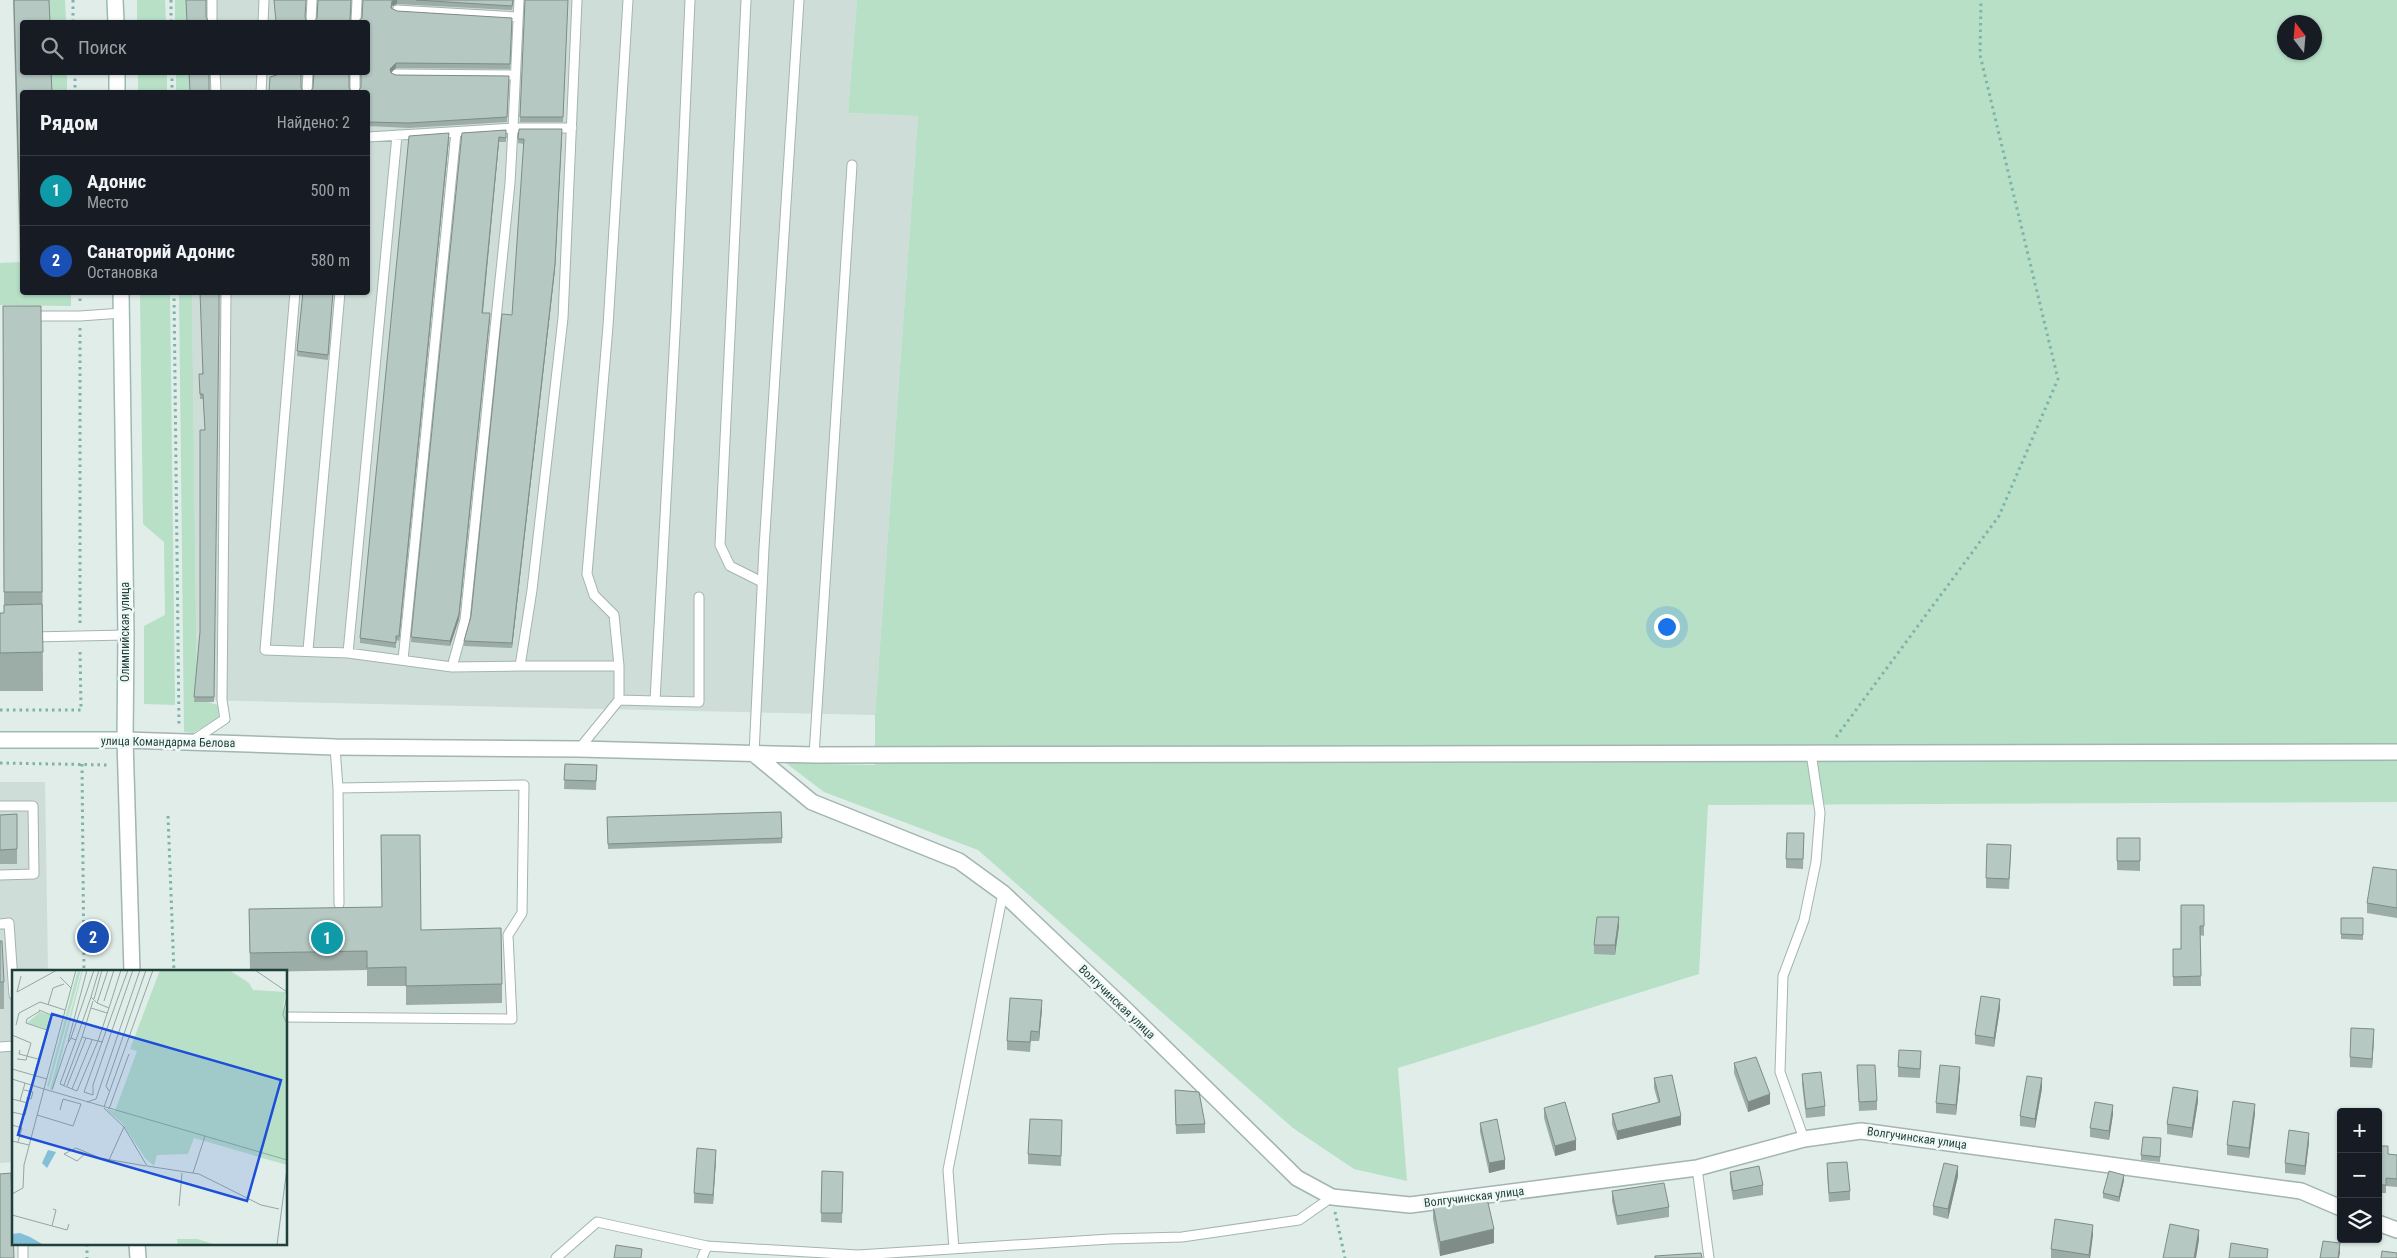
<!DOCTYPE html>
<html lang="ru">
<meta charset="utf-8">
<style>
:root{--surface:#171b24;--page:#20242c;--text:#f1f3f6;--muted:#9ea1a6;--line:#363941;--accent:#7c3aed}
body{margin:0;font-family:"Roboto Condensed",sans-serif;background:var(--page);color:var(--text)}
.controls{position:absolute;right:15px;bottom:15px;display:grid;overflow:hidden;border-radius:5px;box-shadow:0 1px 4px #0004}
.controls button{width:45px;height:45px;display:grid;place-items:center;padding:0;border:0;border-bottom:1px solid var(--line);background:var(--surface);color:var(--text);font:25px sans-serif}
.compass{position:absolute;left:2277px;top:15px;width:45px;height:45px;border-radius:50%;background:var(--surface);box-shadow:0 1px 4px #0004;rotate:344deg}
.you{position:absolute;left:1666px;top:626px;width:18px;height:18px;margin:-12px;border:4px solid #fff;border-radius:50%;background:#1a73e8;box-shadow:0 0 0 8px #1a73e833}
.badge{display:grid;place-items:center;width:32px;height:32px;border-radius:50%;background:var(--accent);color:#fff;font-size:16px;font-weight:700}
.pin{position:absolute;translate:-50% -50%;border:2px solid #fff;box-shadow:0 1px 5px #0006}
.list{margin:0;padding:0;list-style:none}
h2{display:flex;justify-content:space-between;align-items:center;height:65px;margin:0;padding:0 20px;font-size:21px}
h2 small{font-size:16px;font-weight:400;color:var(--muted)}
.list li{display:grid;grid-template-columns:32px 1fr auto;gap:15px;align-items:center;box-sizing:border-box;height:70px;padding:0 20px;border-top:1px solid var(--line)}
.list b{display:block;font-size:19px;white-space:nowrap}
.list p{margin:0;font-size:16px;white-space:nowrap;color:var(--muted)}
.list em{font-size:16px;font-style:normal;color:var(--muted)}
.icon{flex:none;width:28px;height:28px;fill:none;stroke:currentColor;stroke-width:2;stroke-linecap:round;stroke-linejoin:round}
.map{position:relative;flex:none;width:2397px;height:1258px;overflow:hidden}
.search{position:absolute;background:var(--surface);box-shadow:0 1px 4px #0004;left:20px;top:20px;width:350px;height:55px;display:flex;align-items:center;gap:12px;box-sizing:border-box;padding:0 18px;border-radius:5px;color:var(--muted);font-size:19px}
.panel{position:absolute;background:var(--surface);box-shadow:0 1px 4px #0004;left:20px;top:90px;width:350px;height:205px;border-radius:5px}
.map>svg:first-child{display:block}
.built{fill:#ceddd8}
.green{fill:#b7e0c7;fill-rule:evenodd}
.lines{fill:none;stroke-linecap:round;stroke-linejoin:round}
.lane-casing{stroke:#a2b5b1;stroke-width:11}
.street-casing{stroke:#a2b5b1;stroke-width:18}
.secondary-casing{stroke:#9db9b3;stroke-width:18}
.path{stroke:#7eb3a9;stroke-width:3;stroke-dasharray:2.5 4;stroke-linecap:butt}
.lane{stroke:#fff;stroke-width:9}
.street{stroke:#fff;stroke-width:15}
.secondary{stroke:#fff;stroke-width:15}
.wall{fill:#9caca7}
.shaded-wall{fill:#7f8c88}
.building{fill:#b5c8c2;stroke:#7f8c88}
.labels{text-anchor:middle;dominant-baseline:central;stroke-width:5;stroke-linejoin:round;paint-order:stroke}
.street-label{font-size:12px;fill:#1f3f3a;stroke:#f1f9f6}
.inset-road{fill:none;stroke:#93a7a3;stroke-width:1}
.view{fill:#1d4ed8;fill-opacity:0.15;stroke:#1d4ed8;stroke-width:2.5}
.inset-edge{fill:none;stroke:#1f3f3a;stroke-width:2.5}
</style>
<div class="map">
<svg width="2397" height="1258" viewBox="0 0 2397 1258">
<rect width="100%" height="100%" fill="#e0ede9"/>
<!-- built -->
<path class="built" d="M188,0H857L848,113L918,116L875,715L197,700L192,293L368,292V92H189V73L368,72V22H188Z
M0,782H45L48,972H14V1162L0,1163Z"/>
<!-- green -->
<path class="green" d="M48,0H65L66,22H49Z
M137,0H165L166,22H137Z
M175,0H188V22H175Z
M857,0H2397V802L1708,805L1699,974L1398,1068L1407,1181L1354,1169L1293,1128L978,850L824,792L786,763L875,765V715L918,116L848,113ZM2284,22H2314V52H2284Z
M50,73H67V92H51Z
M138,73H167V92H138Z
M176,73H189V92H176Z
M22,262V292L71,293V306L0,305V263Z
M140,293H170L175,705L144,704V626L165,615L164,542L143,524Z
M179,293H192L197,699L218,705L219,717L193,733L184,732Z"/>
<g class="lines">
<defs>
<path id="lane" d="M212,0V22
M519,0L513,128H572
M577,0L563,318L532,590L520,666H619L614,615L594,595L587,574L608,326L628,0
M746,0L720,545L730,566L762,582
M397,10L518,17
M263,22L264,0
M311,22L312,0
M356,22L357,0
M215,72L216,92
M396,74L514,75
M261,92L262,72
M307,92L308,72
M355,92V72
M295,292L265,650L348,653L452,667L465,620L510,183L513,128L368,137
M30,316H80L122,313
M32,637L126,635
M308,650L340,292
M348,653L397,135
M403,660L456,132
M619,666V700
M452,667L520,666
M655,701L699,702V597
M192,741L225,719L222,700L226,292
M335,747L338,788
M579,749L619,700L655,701L676,315L690,0
M754,754L764,548L799,0
M814,755L852,165
M0,806H33L34,874L0,875
M0,924L9,923L14,995
M286,1017L512,1019L508,935L522,913L524,785L338,788L339,904
M0,1047L14,1046
M1804,1139L1780,1072L1783,976L1804,920L1816,862L1820,813L1811,753
M1697,1168L1709,1258
M0,1180H14
M23,1244V1258
M954,1249L948,1170L1003,893
M556,1258L597,1222L707,1246L858,1255L1110,1239L1182,1237L1299,1220L1332,1197
M702,1258L707,1246"/>
<path id="street" d="M754,754L812,802L959,861L1003,893L1124,1008L1297,1178L1332,1197L1410,1205L1697,1168L1804,1139L1861,1131L2301,1191L2341,1208
M132,972L125,740L335,747L579,749L814,755L2397,752
M2378,1223L2397,1230
M137,1244L138,1258"/>
<path id="secondary" d="M115,0L116,22
M117,72V92
M0,740H125L126,635L121,292"/>
</defs>
<!-- lane casing -->
<use href="#lane" class="lane-casing"/>
<!-- street casing -->
<use href="#street" class="street-casing"/>
<!-- secondary casing -->
<use href="#secondary" class="secondary-casing"/>
<!-- path -->
<path class="path" d="M73,0V22
M171,0V22
M75,72V92
M172,72V92
M80,292V304
M174,292L179,727
M80,328V624
M0,710H81L80,648
M1836,737L1999,516L2058,379L1980,55L1981,0
M0,763L109,765
M82,764L84,972
M168,816L174,972
M1335,1212L1345,1258
M87,1244V1258"/>
<!-- lane -->
<use href="#lane" class="lane"/>
<!-- street -->
<use href="#street" class="street"/>
<!-- secondary -->
<use href="#secondary" class="secondary"/>
</g>
<!-- wall -->
<path class="wall" d="M13,0H49L22,92V262H20Z
M363,0H514L512,10L397,4L392,6V8L397,11L512,18L510,69L396,68L391,73L396,75L509,76L507,122L409,128L368,126V92L361,87Z
M525,0H568L563,122H520Z
M519,129L562,134L555,269L512,648L464,646V641L471,616L512,315L524,144L518,143Z
M506,130V142H499L483,313L490,318L459,619L450,646L411,642L462,133Z
M449,138L399,641L396,640V648L360,643V638Z
M219,292L214,702H194L200,632L205,430L203,399H200L199,374H202Z
M303,292H333L328,360L297,356Z
M3,306H41L43,691H0V613H4Z
M565,764L597,765L596,790L564,789Z
M781,812L782,843L608,849L607,817Z
M17,814V864H0V815Z
M1804,833L1803,869L1786,868V859Z
M2117,838H2140V871L2117,870Z
M2011,854L2009,889L1986,888V878Z
M2397,870V918L2367,913V903Z
M2204,905V936L2200,935L2201,986H2173V949H2181Z
M249,909L421,930L502,984V1003L406,1005V986H367V970L250,972Z
M2341,918H2363V940L2341,939Z
M1619,926L1615,955L1594,954V945Z
M0,941L4,982V1009H0Z
M2000,1008L1994,1047L1975,1044V1035Z
M1042,1009L1039,1041H1031L1030,1052L1007,1050V1041Z
M2374,1039L2372,1068L2350,1067V1057Z
M1921,1061L1920,1078L1898,1077V1067Z
M1734,1063L1770,1104L1748,1112L1734,1073Z
M1857,1065L1877,1101V1110L1859,1111Z
M1802,1074L1825,1106V1116L1806,1118L1802,1084Z
M1960,1077L1956,1115L1936,1113V1103Z
M1654,1078L1681,1125L1617,1140L1612,1124V1114L1658,1102L1654,1088Z
M2042,1088L2035,1128L2020,1126V1116Z
M1175,1099L1205,1124V1133L1176,1134Z
M2198,1101L2192,1138L2167,1134V1124Z
M1544,1108L1576,1150L1555,1156L1544,1118Z
M2255,1113L2249,1158L2227,1155V1145Z
M2113,1114L2109,1140L2090,1137V1128Z
M1480,1123L1505,1169L1489,1173L1480,1132Z
M1062,1130L1061,1166L1028,1164V1154Z
M2309,1142L2305,1175L2285,1173V1163Z
M2161,1143L2160,1162L2141,1160V1155Z
M2378,1146L2388,1154L2397,1155V1187L2386,1186V1193H2378Z
M716,1159L713,1204L694,1203V1193Z
M1827,1163L1850,1191V1200L1829,1202L1827,1173Z
M822,1171L843,1172L842,1223L821,1222Z
M1730,1172L1763,1185V1195L1733,1200L1730,1182Z
M1958,1176L1948,1219L1933,1215V1206Z
M2124,1180L2119,1202L2103,1198V1193Z
M1612,1191L1669,1207V1217L1617,1225L1612,1201Z
M1433,1205L1494,1243L1440,1256L1433,1219Z
M2093,1234L2090,1258H2051V1249Z"/>
<!-- shaded-wall -->
<path class="shaded-wall" d="M395,0H397V4L392,6L391,12L392,1Z
M396,63V68L390,73V69Z
M449,133V138L399,641V636Z
M562,134L555,269L512,648V643Z
M499,137V142L482,318V313Z
M490,313L459,619L450,646V641Z
M1619,917V926L1615,955V945Z
M2000,999V1008L1994,1047V1038Z
M1042,1000V1009L1039,1041V1032Z
M2374,1029V1039L2372,1068V1059Z
M1960,1067V1077L1956,1115V1105Z
M2042,1078V1088L2035,1128V1119Z
M2198,1091V1101L2192,1138V1128Z
M1770,1094V1104L1748,1112V1102Z
M2255,1104V1113L2249,1158V1148Z
M2113,1105V1114L2109,1140V1131Z
M1681,1116V1125L1617,1140V1131Z
M2309,1133V1142L2305,1175V1166Z
M1576,1140V1150L1555,1156V1146Z
M716,1150V1159L713,1204V1195Z
M1505,1160V1169L1489,1173V1163Z
M1958,1166V1176L1948,1219V1209Z
M2124,1175V1180L2119,1202V1197Z
M2093,1225V1234L2090,1258H2089Z
M1494,1229V1243L1440,1256V1242Z
M2199,1230V1240L2196,1258H2194Z
M2340,1243V1253L2339,1258H2338Z"/>
<!-- building -->
<path class="building" d="M14,0H49L50,22H22V72H51L52,92H22V224H20Z
M186,0H206V17L209,22H187Z
M274,0H306L305,17L307,22H310H276Z
M318,0H351L350,20L355,22H314L317,18Z
M363,0H395L392,1L391,8L397,11L512,18L510,64L396,63L390,69L391,73L396,75L509,76L507,117L409,123L368,122V92H358L361,87V72H368V22H357L362,18Z
M416,0H513L512,6Z
M525,0H568L563,117H520Z
M189,72H209V92H190Z
M277,72H301V87L303,92H306H269L270,77L277,75Z
M314,72H349V87L351,92H354H310L313,88Z
M519,129H562L555,264L512,643L464,641L471,616L502,314L512,315L524,139H518Z
M506,130V138L499,137L482,313H490L459,614L450,641L411,637L462,133Z
M449,133L399,636H396V643L360,638L409,136Z
M200,292H219V318L214,697H194L200,632V430H205L203,394H200L199,374H203Z
M303,292H333L328,355L297,351Z
M3,306H41L42,592H4Z
M42,604L43,652L0,653V613H4V605Z
M565,764L597,765L596,781L564,780Z
M781,812L782,838L608,844L607,817Z
M17,814V849L0,850V815Z
M1787,833H1804L1803,859H1786Z
M381,835H420L421,930L501,928L502,984L406,986V967L367,968V951L250,953L249,909L382,907Z
M2117,838H2140V861H2117Z
M1987,844L2011,845L2009,879L1986,878Z
M2373,867L2397,870V908L2367,903Z
M2181,905H2204V926H2200L2201,976L2173,977V949H2181Z
M1597,917H1619L1615,945H1594Z
M2341,918H2363V935L2341,934Z
M0,941H2L4,982H0Z
M1981,996L2000,999L1994,1038L1975,1035Z
M1010,998L1042,1000L1039,1032L1031,1031L1030,1042L1007,1041Z
M2351,1028L2374,1029L2372,1059L2350,1057Z
M1899,1050L1921,1051L1920,1069L1898,1067Z
M1756,1057L1770,1094L1748,1102L1734,1063Z
M1857,1065H1875L1877,1101L1859,1102Z
M1940,1065L1960,1067L1956,1105L1936,1103Z
M1821,1072L1825,1106L1806,1109L1802,1074Z
M1672,1075L1681,1116L1617,1131L1612,1114L1660,1102L1654,1078Z
M2027,1076L2042,1078L2035,1119L2020,1116Z
M2173,1087L2198,1091L2192,1128L2167,1124Z
M1175,1090L1199,1092L1205,1124L1176,1125Z
M2233,1101L2255,1104L2249,1148L2227,1145Z
M1565,1102L1576,1140L1555,1146L1544,1108Z
M2095,1102L2113,1105L2109,1131L2090,1128Z
M1030,1119L1062,1120L1061,1156L1028,1154Z
M1497,1119L1505,1160L1489,1163L1480,1123Z
M2289,1130L2309,1133L2305,1166L2285,1163Z
M2143,1137L2161,1138L2160,1157L2141,1155Z
M2378,1146H2388V1154L2397,1155V1179L2386,1178V1185H2378Z
M697,1148L716,1150L713,1195L694,1193Z
M1847,1162L1850,1191L1829,1193L1827,1163Z
M1944,1163L1958,1166L1948,1209L1933,1206Z
M1759,1166L1763,1185L1733,1191L1730,1172Z
M822,1171L843,1172L842,1213H821Z
M2109,1171L2124,1175L2119,1197L2103,1193Z
M11,1173L14,1258H0V1174Z
M1664,1183L1669,1207L1617,1216L1612,1191Z
M1486,1194L1494,1229L1440,1242L1433,1205Z
M2055,1219L2093,1225L2089,1255L2051,1249Z
M2170,1224L2199,1230L2194,1258H2163Z
M2323,1241L2340,1243L2338,1258H2320Z
M2231,1243L2268,1249L2267,1258H2229Z
M616,1245L642,1249L641,1258H614Z
M2382,1251L2397,1253V1258H2381Z
M1701,1253L1702,1258H1655V1256Z"/>
<g class="labels">
<!-- street labels -->
<g class="street-label">
<text transform="translate(125 632) rotate(-90)">Олимпийская улица</text>
<text transform="translate(168 742) rotate(1)">улица Командарма Белова</text>
<text transform="translate(1117 1002) rotate(44)">Волгучинская улица</text>
<text transform="translate(1917 1138) rotate(8)">Волгучинская улица</text>
<text transform="translate(1474 1197) rotate(-7)">Волгучинская улица</text>
</g>
</g>
<!-- overview -->
<g transform="translate(12 970)">
<rect width="275" height="275" fill="#e0ede9"/>
<path d="M66,0H69L37,117L35,116ZM71,0L41,119H38L70,0ZM148,0H217L237,13L241,20L274,22L271,37L275,43V195L182,168L176,184L145,185L142,196L133,188L110,153L94,139L103,141L125,81L118,79ZM28,42L38,45L35,59L15,53ZM165,269H185L205,275H166Z" fill="#b7e0c7"/>
<path d="M36,180L44,182L35,198L30,193ZM8,263L18,267L32,275H0V264Z" fill="#83bfd7"/>
<path class="inset-road" d="M116,0L72,122L81,125V115L121,0M243,0L275,22M9,6L5,22L45,0M48,7L59,18M275,25L271,45L275,54M79,27L87,0M82,29L90,0M92,31L102,0M36,35L41,18L52,14M79,38L95,43M97,38L109,0M28,41L15,49L14,53L35,60M4,55L7,43L28,32L53,40M0,65L19,73L14,90L5,89M70,67L81,31M59,68L82,0M56,72L75,0M91,72L86,71L97,38L85,33L96,0M8,80L7,84L26,89M0,99L35,109M22,105L39,45L27,40M0,109L32,119L64,0M52,115L70,67L86,71L65,121L48,114L64,70M55,116L74,68M60,119L80,70M12,120L21,122L19,129L14,128M40,120L55,75L59,68L64,70L79,27L85,33M97,121L94,116L134,0M0,129L16,133L13,145L0,142M8,131L13,113M75,132L84,129L128,0M92,137L141,0M92,138L112,157L135,196L187,204L249,235L267,239M97,139L117,84M25,145L61,156L69,134L51,129L48,140M0,155L10,158L6,172M0,171L17,175M74,183L65,191L52,184L64,178L88,188L134,196M97,190L112,157M181,203L193,166M0,224L11,218L12,195L32,119L275,190M167,236L170,203M0,245L55,260L57,254M40,256L44,240L41,239M265,275L275,198"/>
<path class="view" d="M40,44L269,110L235,231L6,165Z"/>
<rect width="275" height="275" class="inset-edge"/>
</g>
</svg>
<div class="controls">
<button>+</button>
<button>−</button>
<button><svg class="icon" aria-label="layers" viewBox="0 0 24 24"><path d="M12 4l9 5-9 5-9-5zM3 14l9 5 9-5"/></svg></button>
</div>
<svg class="compass" viewBox="-18 -18 36 36"><path d="M0-13l5 13h-10z" fill="#e53935"/><path d="M0 13l5-13h-10z" fill="#9ea1a6"/></svg>
<div class="you"></div>
<div class="pin badge" style="left:327px;top:938px;background:#0f9aa8">1</div>
<div class="pin badge" style="left:93px;top:937px;background:#1a4fb4">2</div>
<div class="search"><svg class="icon" aria-label="search" viewBox="0 0 24 24"><circle cx="10" cy="10" r="6"/><path d="M15 15l6 6"/></svg>Поиск</div>
<section class="panel">
<h2>Рядом<small>Найдено: 2</small></h2>
<ul class="list">
<li><span class="badge" style="background:#0f9aa8">1</span><div><b>Адонис</b><p>Место</p></div><em>500 m</em></li>
<li><span class="badge" style="background:#1a4fb4">2</span><div><b>Санаторий Адонис</b><p>Остановка</p></div><em>580 m</em></li>
</ul>
</section>
</div>
